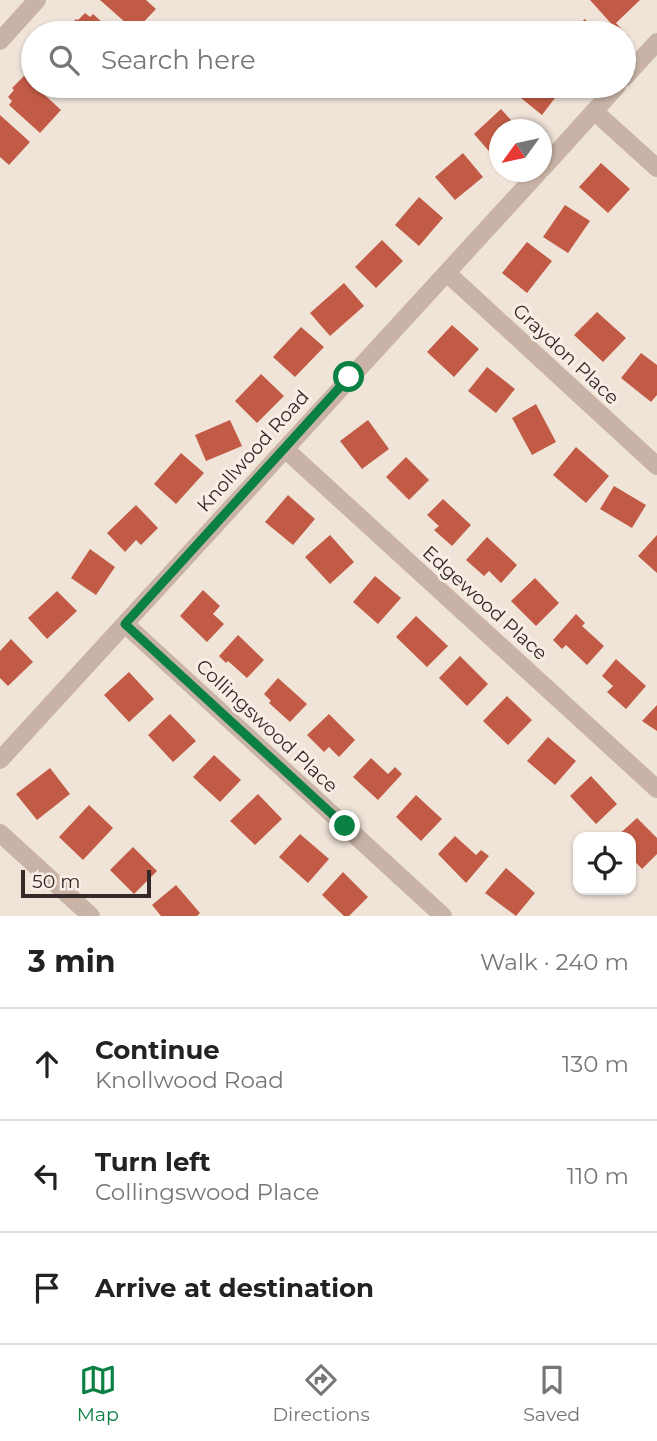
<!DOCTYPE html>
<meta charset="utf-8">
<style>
:root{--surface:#fff;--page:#f2f2f2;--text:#222;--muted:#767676;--line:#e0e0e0;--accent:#0b8043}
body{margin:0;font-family:Montserrat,sans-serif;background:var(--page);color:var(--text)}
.controls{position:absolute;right:21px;bottom:21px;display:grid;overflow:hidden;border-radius:14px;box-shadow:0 2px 5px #0004}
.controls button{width:63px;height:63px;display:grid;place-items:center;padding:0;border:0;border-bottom:2px solid var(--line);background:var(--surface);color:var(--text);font:35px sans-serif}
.compass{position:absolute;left:489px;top:119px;width:63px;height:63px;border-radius:50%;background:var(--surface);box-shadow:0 2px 5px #0004;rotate:237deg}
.scale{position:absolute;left:21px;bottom:18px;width:130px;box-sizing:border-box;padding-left:7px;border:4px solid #342a27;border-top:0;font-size:19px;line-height:24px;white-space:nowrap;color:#342a27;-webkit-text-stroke:5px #f8eee5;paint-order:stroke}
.stop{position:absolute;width:21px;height:21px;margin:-16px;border:5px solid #0b8043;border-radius:50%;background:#fff}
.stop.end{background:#0b8043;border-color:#fff;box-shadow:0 2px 7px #0008}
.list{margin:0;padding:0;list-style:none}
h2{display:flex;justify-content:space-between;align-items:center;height:91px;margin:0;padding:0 28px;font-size:30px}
h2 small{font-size:23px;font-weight:400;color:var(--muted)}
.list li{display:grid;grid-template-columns:46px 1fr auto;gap:21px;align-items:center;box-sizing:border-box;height:112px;padding:0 28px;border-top:2px solid var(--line)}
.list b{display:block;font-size:26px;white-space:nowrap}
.list p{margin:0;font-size:23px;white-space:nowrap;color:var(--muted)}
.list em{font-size:23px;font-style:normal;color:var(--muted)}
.icon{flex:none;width:38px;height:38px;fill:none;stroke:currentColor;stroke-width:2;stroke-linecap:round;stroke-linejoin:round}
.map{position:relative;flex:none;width:657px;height:916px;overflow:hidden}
.search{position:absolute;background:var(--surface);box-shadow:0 2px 5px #0004;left:21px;right:21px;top:21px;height:77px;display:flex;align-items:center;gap:18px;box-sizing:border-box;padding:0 24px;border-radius:38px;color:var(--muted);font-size:26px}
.sheet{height:427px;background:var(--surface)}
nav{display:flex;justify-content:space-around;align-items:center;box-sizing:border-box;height:98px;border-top:2px solid var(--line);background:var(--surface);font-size:19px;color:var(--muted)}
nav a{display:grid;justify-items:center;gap:4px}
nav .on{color:var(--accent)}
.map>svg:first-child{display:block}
.building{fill:#c25b45}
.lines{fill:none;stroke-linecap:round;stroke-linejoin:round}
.minor{stroke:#c8b3a6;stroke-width:18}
.route{stroke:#0b8043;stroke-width:9}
.labels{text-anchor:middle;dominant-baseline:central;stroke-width:6;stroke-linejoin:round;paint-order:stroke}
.street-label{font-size:19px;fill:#342a27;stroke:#f8eee5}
</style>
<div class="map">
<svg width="657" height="916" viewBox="0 0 657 916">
<rect width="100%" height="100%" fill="#f0e4d9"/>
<!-- building -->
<path class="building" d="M100,0H146L156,9L135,31Z
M590,0H640L616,23L629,37L624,42V33H613L617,30Z
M85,13L90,17L93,14L114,33H68L65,31L76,19L78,20Z
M585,19L598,33H569Z
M24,76L61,110L40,133L9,105L12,101L8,97L14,90L12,88Z
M58,86H83L72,98Z
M522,86H564L542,115L516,94Z
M501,109L520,130H500V153L494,157L474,134Z
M0,115L30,142L9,165L0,157Z
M463,153L483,177L455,200L435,177Z
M601,163L630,189L608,213L579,187Z
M419,197L443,218L419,246L395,225Z
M565,205L590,221L568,253L543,237Z
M382,240L403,261L376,288L355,267Z
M527,242L552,261L527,293L502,273Z
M344,283L364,306L330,336L310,313Z
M597,312L626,338L603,362L574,335Z
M452,325L479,349L454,377L427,352Z
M301,327L324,347L295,377L273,357Z
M641,353L657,365V395L651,402L621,378Z
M487,367L515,389L496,413L468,391Z
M261,374L284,396L257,423L235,401Z
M536,404L556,442L532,455L512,418Z
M230,420L242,446L206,461L195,435Z
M368,420L389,449L362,469L340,441Z
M576,447L609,476L586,503L553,475Z
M181,453L204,473L176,504L154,484Z
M406,457L429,480L409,500L386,477Z
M614,486L646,505L632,528L600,509Z
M288,495L315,519L293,545L265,522Z
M443,499L471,525L452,546L434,530L439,526L427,515Z
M136,505L158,528L141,545L136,540L125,552L107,533Z
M330,535L354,562L330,584L305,557Z
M657,535V573L638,556Z
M487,537L517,565L501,583L489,571L484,576L466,560Z
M90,549L115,567L96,595L71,578Z
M375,576L401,598L378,624L353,602Z
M535,578L559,603L536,626L511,601Z
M203,590L220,606L213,614L224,624L207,642L180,616Z
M57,591L77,611L47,639L28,618Z
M576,614L585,623L582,626L604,646L587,665L566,645L562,649L553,640Z
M416,616L448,646L427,667L396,637Z
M238,635L264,660L247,678L228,661L226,663L219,656Z
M11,639L33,662L8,686L0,678V651Z
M460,656L488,684L467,706L439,678Z
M616,659L646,686L626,709L607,692L613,686L602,676Z
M129,672L154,699L129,722L104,695Z
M278,678L307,704L290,722L269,703L271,701L264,694Z
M507,696L532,720L508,745L483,721Z
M657,705V731L642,721Z
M170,714L196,741L173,762L148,735Z
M329,714L355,740L339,757L329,747L324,752L307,735Z
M548,737L576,761L555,785L527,761Z
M214,755L241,780L220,802L193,777Z
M371,758L388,774L395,767L402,774L378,800L353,777Z
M50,768L70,794L37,820L16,794Z
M591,776L617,804L596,824L570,796Z
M258,794L282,819L255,845L230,821Z
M416,795L442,819L421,841L396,817Z
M89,805L113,828L83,860L59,837Z
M637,818L657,838V854L642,869L631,857V837H616Z
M300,834L329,859L308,883L279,857Z
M455,836L476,855L481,850L489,856L466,883L438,854Z
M133,847L157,871L134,894L110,870Z
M506,868L535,893L516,916L485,893Z
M343,872L368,897L349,916H344L322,895Z
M176,885L200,913L197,916H161L152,905Z"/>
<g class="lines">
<!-- minor -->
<path class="minor" d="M0,41L37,0
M624,78L657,42
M594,111L657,168
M542,169L617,86
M447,273L657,466
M285,449L657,789
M125,624L443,916
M0,760L539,172
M0,833L91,916"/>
</g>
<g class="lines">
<!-- route -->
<path class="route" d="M345,826L125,624L349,377"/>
</g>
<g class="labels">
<!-- street labels -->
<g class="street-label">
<text transform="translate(566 354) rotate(43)">Graydon Place</text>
<text transform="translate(253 451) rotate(-48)">Knollwood Road</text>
<text transform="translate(485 603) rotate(42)">Edgewood Place</text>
<text transform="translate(267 726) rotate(43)">Collingswood Place</text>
</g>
</g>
</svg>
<div class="controls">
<button><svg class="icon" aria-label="locate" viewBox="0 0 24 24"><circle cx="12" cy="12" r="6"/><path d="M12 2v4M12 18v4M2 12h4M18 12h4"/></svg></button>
</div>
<svg class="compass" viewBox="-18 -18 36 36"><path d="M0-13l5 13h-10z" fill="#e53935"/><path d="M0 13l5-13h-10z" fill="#767676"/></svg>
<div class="scale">50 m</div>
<div class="stop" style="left:349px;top:377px"></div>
<div class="stop end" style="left:345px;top:826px"></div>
<div class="search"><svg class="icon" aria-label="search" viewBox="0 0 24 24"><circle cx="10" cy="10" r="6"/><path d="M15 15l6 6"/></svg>Search here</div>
</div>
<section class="sheet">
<h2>3 min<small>Walk · 240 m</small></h2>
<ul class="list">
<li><svg class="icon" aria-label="ahead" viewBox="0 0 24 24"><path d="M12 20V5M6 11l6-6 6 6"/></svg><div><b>Continue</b><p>Knollwood Road</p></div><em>130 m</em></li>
<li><svg class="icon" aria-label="left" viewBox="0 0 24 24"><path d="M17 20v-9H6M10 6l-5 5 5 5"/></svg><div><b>Turn left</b><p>Collingswood Place</p></div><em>110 m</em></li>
<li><svg class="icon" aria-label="arrive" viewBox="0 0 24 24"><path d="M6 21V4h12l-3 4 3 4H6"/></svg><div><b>Arrive at destination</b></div></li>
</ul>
</section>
<nav>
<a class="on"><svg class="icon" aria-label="map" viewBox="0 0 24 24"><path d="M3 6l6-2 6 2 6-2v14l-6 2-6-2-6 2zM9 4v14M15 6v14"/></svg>Map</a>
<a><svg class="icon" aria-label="directions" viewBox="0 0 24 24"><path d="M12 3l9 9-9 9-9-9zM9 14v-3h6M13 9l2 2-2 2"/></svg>Directions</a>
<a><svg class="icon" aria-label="saved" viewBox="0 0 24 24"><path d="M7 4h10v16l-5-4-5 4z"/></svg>Saved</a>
</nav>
